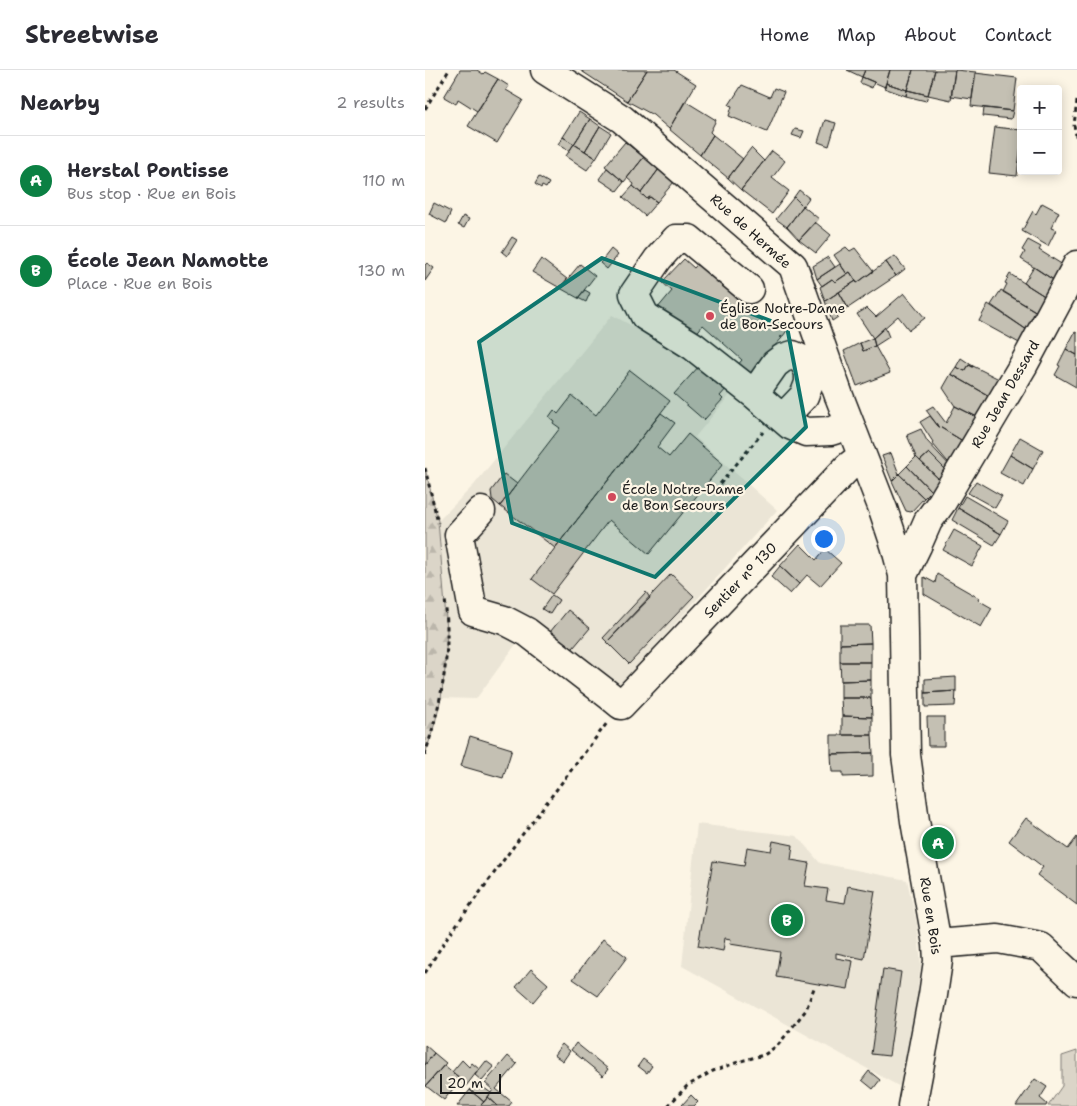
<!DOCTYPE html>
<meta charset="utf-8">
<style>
:root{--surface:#fff;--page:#f7f7f7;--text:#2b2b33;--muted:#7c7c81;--line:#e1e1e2;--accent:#0b8043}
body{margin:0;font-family:"Shantell Sans",sans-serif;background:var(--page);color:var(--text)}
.controls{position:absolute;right:15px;top:15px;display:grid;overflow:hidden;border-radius:5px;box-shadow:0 2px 12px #0003}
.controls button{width:45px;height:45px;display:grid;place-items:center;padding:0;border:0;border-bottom:1px solid var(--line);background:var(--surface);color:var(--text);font:25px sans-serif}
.scale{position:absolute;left:15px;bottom:12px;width:61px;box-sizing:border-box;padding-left:5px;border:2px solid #1c1c1c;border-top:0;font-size:14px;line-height:18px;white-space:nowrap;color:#1c1c1c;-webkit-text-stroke:4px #fcf5e5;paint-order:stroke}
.you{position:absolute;left:398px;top:468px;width:18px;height:18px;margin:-12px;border:4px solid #fff;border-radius:50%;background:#1a73e8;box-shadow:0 0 0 8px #1a73e833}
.badge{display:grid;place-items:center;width:32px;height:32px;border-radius:50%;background:var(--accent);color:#fff;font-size:16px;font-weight:700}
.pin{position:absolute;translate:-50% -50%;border:2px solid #fff;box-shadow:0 1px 5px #0006}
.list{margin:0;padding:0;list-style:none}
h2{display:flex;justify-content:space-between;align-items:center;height:65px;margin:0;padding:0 20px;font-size:21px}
h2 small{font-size:16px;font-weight:400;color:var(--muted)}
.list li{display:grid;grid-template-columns:32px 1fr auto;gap:15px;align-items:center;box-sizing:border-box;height:90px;padding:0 20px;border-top:1px solid var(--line)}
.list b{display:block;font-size:19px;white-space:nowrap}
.list p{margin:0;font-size:16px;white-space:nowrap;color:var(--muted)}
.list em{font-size:16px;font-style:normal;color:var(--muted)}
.map{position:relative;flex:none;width:652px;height:1036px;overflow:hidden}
header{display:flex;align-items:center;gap:30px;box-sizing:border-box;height:70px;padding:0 25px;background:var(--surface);border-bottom:1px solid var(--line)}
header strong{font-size:24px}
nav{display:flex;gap:28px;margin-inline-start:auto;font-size:18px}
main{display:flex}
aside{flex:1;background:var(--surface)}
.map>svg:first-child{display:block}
.built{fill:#ebe5d6}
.green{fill:#dbd5c8;stroke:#7c7872}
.forest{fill:url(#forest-firs);stroke:#7c7872}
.building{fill:#c4c0b3;stroke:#1c1c1c}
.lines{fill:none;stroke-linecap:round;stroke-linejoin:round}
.minor-casing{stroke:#1c1c1c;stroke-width:31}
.path{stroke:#1c1c1c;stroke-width:3;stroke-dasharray:4 4;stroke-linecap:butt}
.minor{stroke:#fcf5e5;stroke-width:28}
.marked{fill:#0f766e;fill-opacity:0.2;stroke:#0f766e;stroke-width:4;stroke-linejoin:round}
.poi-dot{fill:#d1495b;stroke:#fcf5e5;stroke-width:2}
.labels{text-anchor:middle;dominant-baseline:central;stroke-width:4.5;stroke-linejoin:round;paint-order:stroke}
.street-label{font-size:14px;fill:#1c1c1c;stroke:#fcf5e5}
.poi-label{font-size:14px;fill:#1c1c1c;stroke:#fcf5e5;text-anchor:start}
</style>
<header>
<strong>Streetwise</strong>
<nav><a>Home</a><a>Map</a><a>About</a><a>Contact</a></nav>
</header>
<main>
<aside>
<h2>Nearby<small>2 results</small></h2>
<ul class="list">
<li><span class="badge">A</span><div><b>Herstal Pontisse</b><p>Bus stop · Rue en Bois</p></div><em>110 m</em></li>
<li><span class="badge">B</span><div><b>École Jean Namotte</b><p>Place · Rue en Bois</p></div><em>130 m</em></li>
</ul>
</aside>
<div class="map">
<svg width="652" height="1036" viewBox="0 0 652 1036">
<defs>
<pattern id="forest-firs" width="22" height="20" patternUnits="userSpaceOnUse" patternTransform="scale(1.25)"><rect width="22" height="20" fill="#dbd5c8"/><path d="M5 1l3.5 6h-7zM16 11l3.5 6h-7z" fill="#bbb6ab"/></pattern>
</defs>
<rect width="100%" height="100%" fill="#fcf5e5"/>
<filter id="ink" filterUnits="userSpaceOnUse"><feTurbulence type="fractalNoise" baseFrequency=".02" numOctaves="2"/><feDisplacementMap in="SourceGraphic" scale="10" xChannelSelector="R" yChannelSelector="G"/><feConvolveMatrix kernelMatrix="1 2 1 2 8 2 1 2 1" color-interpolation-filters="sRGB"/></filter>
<g filter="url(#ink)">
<!-- built -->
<path class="built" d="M187,245L272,291L308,321L270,367L352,440L209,600L193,620L105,555L51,629L16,628L20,600L22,561L13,451L49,415Z
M272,754L372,766L395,793L482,810L492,854L496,894L479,1019L257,896Z"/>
<!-- green -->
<path class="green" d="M652,981V1036H623L637,1016V986Z"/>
<!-- forest -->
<path class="forest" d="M0,398L13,451L22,561L20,600L16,628L10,653L0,685Z"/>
<!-- building -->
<path class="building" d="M35,0H52L58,4L60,2L73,9L52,41L33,29L31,34L19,27Z
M155,0H222L202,31Z
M222,0H249L271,14L244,59L228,45L202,31Z
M422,0H440L437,7Z
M440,0H465L460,17L437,7Z
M465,0H488L482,20L461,13Z
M488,0H510L503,25L482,20Z
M510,0H530L526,30L503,25Z
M530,0L551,2L547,29L526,26Z
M550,3L592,8L588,41L546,36Z
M437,7L449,12L447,18L435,13Z
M73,9L84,16L81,20L98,30L72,73L43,56Z
M461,13L482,20L481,26L459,18Z
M317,15L345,27L349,18L359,22L342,62L304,46L307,36L304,35Z
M482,20L503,25L501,31L481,26Z
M260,31L291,50L285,62L288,65L275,85L244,59Z
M559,38L588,41L586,49L558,46Z
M154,42L165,49L149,74L138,67Z
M165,49L175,56L160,81L149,74Z
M400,50L411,53L404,76L393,72Z
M175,56L186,63L171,88L160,81Z
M570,57L596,60V74L592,106L564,103Z
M370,59L379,61L376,68L367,65Z
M288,65L318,89L303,108L275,85Z
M138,67L149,74L144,81L133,74Z
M200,72L219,87L199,112L180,96Z
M149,74L171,88L162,100L141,86Z
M326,78L339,91L316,120L303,108Z
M347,81L360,91L347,108L364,121L347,144L316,120Z
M219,87L234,99L216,123L208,116L209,114L202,108Z
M182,98L199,112L192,121L174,109Z
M234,99L249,112L232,132L225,127L222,129L216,123Z
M114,107L124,113L121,118L117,116L116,118L110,114Z
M208,116L222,129L225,127L232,132L220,146L198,127Z
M374,120L384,128L378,136L369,127Z
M369,127L378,136L362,157L351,149Z
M9,133L26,142L21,153L4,144Z
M617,133L634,142L626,158L631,160L623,176L597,161L608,141L611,144Z
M378,136L394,149L374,170L362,157Z
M38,146L44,149L39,158L33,155Z
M390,152L406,165L391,183L374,170Z
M87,167L92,170L82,186L77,182Z
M603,170L616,177L614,180L638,195L630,211L596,189L600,182L597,180Z
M421,177L425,181L430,178L448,201L432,213L425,202L422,204L409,185Z
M186,179L193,185L182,199L175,193Z
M280,186L313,215L306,223L345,258L348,254L354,252L358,253L360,256L361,262L358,266L355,267L357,268L347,279L351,283L338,289L323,307L311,297L317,290L278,255L270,265L232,239L247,221L237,212L259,189L269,198Z
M470,186L480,199L471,206L461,192Z
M403,187L410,197L392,209L388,196Z
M116,189L142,209L135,218L107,202Z
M461,192L471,206L423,238L414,222L431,211L432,213Z
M2,193L9,198L0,211V195Z
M155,194L170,206L153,228L135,218Z
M415,194L422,204L410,212L407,209L397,216L392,209Z
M609,197L630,211L621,227L599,213Z
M425,202L431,211L400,231L395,217L407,209L410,212Z
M585,204L621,227L612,242L578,222L582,214L580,213Z
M160,220L165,223L161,232L153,228Z
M576,220L612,242L602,260L566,235Z
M414,222L423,238L412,245L413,247L407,251L400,231Z
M479,223L500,248L484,260L473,246L448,268L432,244L442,238L451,247Z
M563,234L602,260L596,274L554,251Z
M460,257L464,267L450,276L448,268Z
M650,262L652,263V285L641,279Z
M448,268L450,276L438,281L435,273Z
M435,273L438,281L450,276L465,303L432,316L419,281Z
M641,279L652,285L651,317L630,305L635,296L633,295Z
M536,288L548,296V297L544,295L540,301L531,297Z
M275,295L302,318L295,326L298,329L279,350L249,324Z
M544,295L548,297V296L576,310L566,327L526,304L531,297L540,301Z
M205,300L245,331L130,478L75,436L135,358L128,353L129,351L124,347L129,340L133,344L147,326L171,345Z
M526,304L566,327L554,348L530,336L518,318Z
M508,336L521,353L530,336L554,348L541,373L513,356L501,340Z
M236,343L250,353L232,377L244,387L263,364L298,394L224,484L184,450L127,524L107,509L130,478Z
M505,346L513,356L541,373L527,397L507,373L508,372L495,352Z
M496,359L502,371L527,398L524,403L504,383L495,391L491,387L482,365Z
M595,367L618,380L608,399L585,385Z
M466,383L474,404L467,411L457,386Z
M504,383L524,403L516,411L495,391Z
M585,385L608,399L599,416L575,403Z
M491,387L516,411L506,421L482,396Z
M482,396L506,421L499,428L474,404Z
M79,404L92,414L75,436L67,429L66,421Z
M474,404L499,428L486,442L481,441L467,411Z
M551,411L577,426L570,438L543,423Z
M540,426L583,451L576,464L533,438Z
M533,438L576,464L569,475L527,450Z
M529,460L558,476L547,496L518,480Z
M375,474L391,490L400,479L416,493L395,516L382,505L374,514L355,496Z
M355,496L374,514L365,524L346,507Z
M246,504L269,526L204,594L182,572Z
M512,504L554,528L553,530L567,538L556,557L499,524V507L510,513Z
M221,522L225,528L182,572L178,568Z
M127,525L134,530L125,544L117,539Z
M143,540L165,558L143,584L121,567Z
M415,555H445L446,573L415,574Z
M446,573V592H415V574Z
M415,592H446V610L416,611Z
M531,607V621L500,623V609Z
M446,610V628H416V611Z
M531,621L530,636L500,637V623Z
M416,628H446L447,647L417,646Z
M417,646L447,647V665H417Z
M502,647H519V676H503Z
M406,665H447L448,683L406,684Z
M45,666L87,679L78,708L36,696Z
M448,683V706L418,707V702H407L406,684Z
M601,748L643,779L652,767V835L612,805L618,797L584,771Z
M348,771L368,775L366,790L384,793L380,816L403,819L401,830L420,833L423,816L450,821L439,889L411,883V888L428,891L423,919L351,907L355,882L305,874L306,869L300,868L298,881L273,876L288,791L319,796L322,777L346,781Z
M178,869L202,887L173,926L148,909Z
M106,899L123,914L108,932L91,917Z
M458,899L476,902L464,986L446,984Z
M151,973L183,999L178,1006L146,980Z
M137,974L145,981L138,991L129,985Z
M0,975L9,983L0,995Z
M9,983L21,993L1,1016L0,1015V995Z
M83,986L92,994L71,1019L87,1032L84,1036H73L63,1027L68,1020L60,1013Z
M218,989L227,996L222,1003L213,996Z
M37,990L44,997L47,993L54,999L41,1016L35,1011L36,1009L27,1002Z
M61,991L69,997L57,1011L50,1005Z
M19,995L36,1009L19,1030L1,1016Z
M444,1001L455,1010L448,1019L437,1010Z
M610,1009L622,1017L615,1028L622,1034L621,1036H591Z
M51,1012L66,1023L59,1032L45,1020Z
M45,1020L59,1032L55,1036H32Z
M266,1025L273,1032L269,1036H259L257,1035Z
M63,1027L73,1036H55Z"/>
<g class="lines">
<defs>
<path id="minor" d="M120,0L197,49L368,196L414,326L458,439L470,475L478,505L481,685L490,751L512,874L513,891L508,925L487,1036
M324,219L264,169H251L233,189L209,224L220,246L268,276L329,324L365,355L381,362L406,361L425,355
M329,324L350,294L358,288L368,285L378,290L384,302V313L379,326L358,348
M56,441L34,465L48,541L79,550L102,562L185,626L196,635L423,397L437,386
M478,505L492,476L503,451L517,432L599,294L652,195
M512,874L573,869L616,877L652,911"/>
</defs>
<!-- minor casing -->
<use href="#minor" class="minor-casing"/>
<!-- path -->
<path class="path" d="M652,31L649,55L652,70
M0,39L24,0
M0,398L13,453
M290,420L338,362
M0,685C12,645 23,603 22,560C22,549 21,539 20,529
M0,903L21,869L94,769L182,653
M243,1036L262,1016L288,1001L316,991L339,985L353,975L381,940L389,918"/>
<!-- minor -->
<use href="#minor" class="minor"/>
</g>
</g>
<!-- marked area -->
<path class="marked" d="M177,188L362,257L381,357L230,507L87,453L54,272Z"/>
<!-- markers -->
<g class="poi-dot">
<circle cx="285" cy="246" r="5"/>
<circle cx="187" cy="427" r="5"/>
</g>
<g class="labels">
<!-- street labels -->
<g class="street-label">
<text transform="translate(326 161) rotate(42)">Rue de Hermée</text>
<text transform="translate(580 324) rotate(-60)">Rue Jean Dessard</text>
<text transform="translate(315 510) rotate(-46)">Sentier n° 130</text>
<text transform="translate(506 846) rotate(81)">Rue en Bois</text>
</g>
<!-- poi labels -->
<g class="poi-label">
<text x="295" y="238">Église Notre-Dame<tspan x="295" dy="16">de Bon-Secours</tspan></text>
<text x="197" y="419">École Notre-Dame<tspan x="197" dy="16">de Bon Secours</tspan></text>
</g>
</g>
</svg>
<div class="controls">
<button>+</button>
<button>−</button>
</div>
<div class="scale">20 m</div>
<div class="you"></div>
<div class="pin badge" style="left:513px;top:773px">A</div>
<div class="pin badge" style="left:362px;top:850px">B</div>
</div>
</main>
